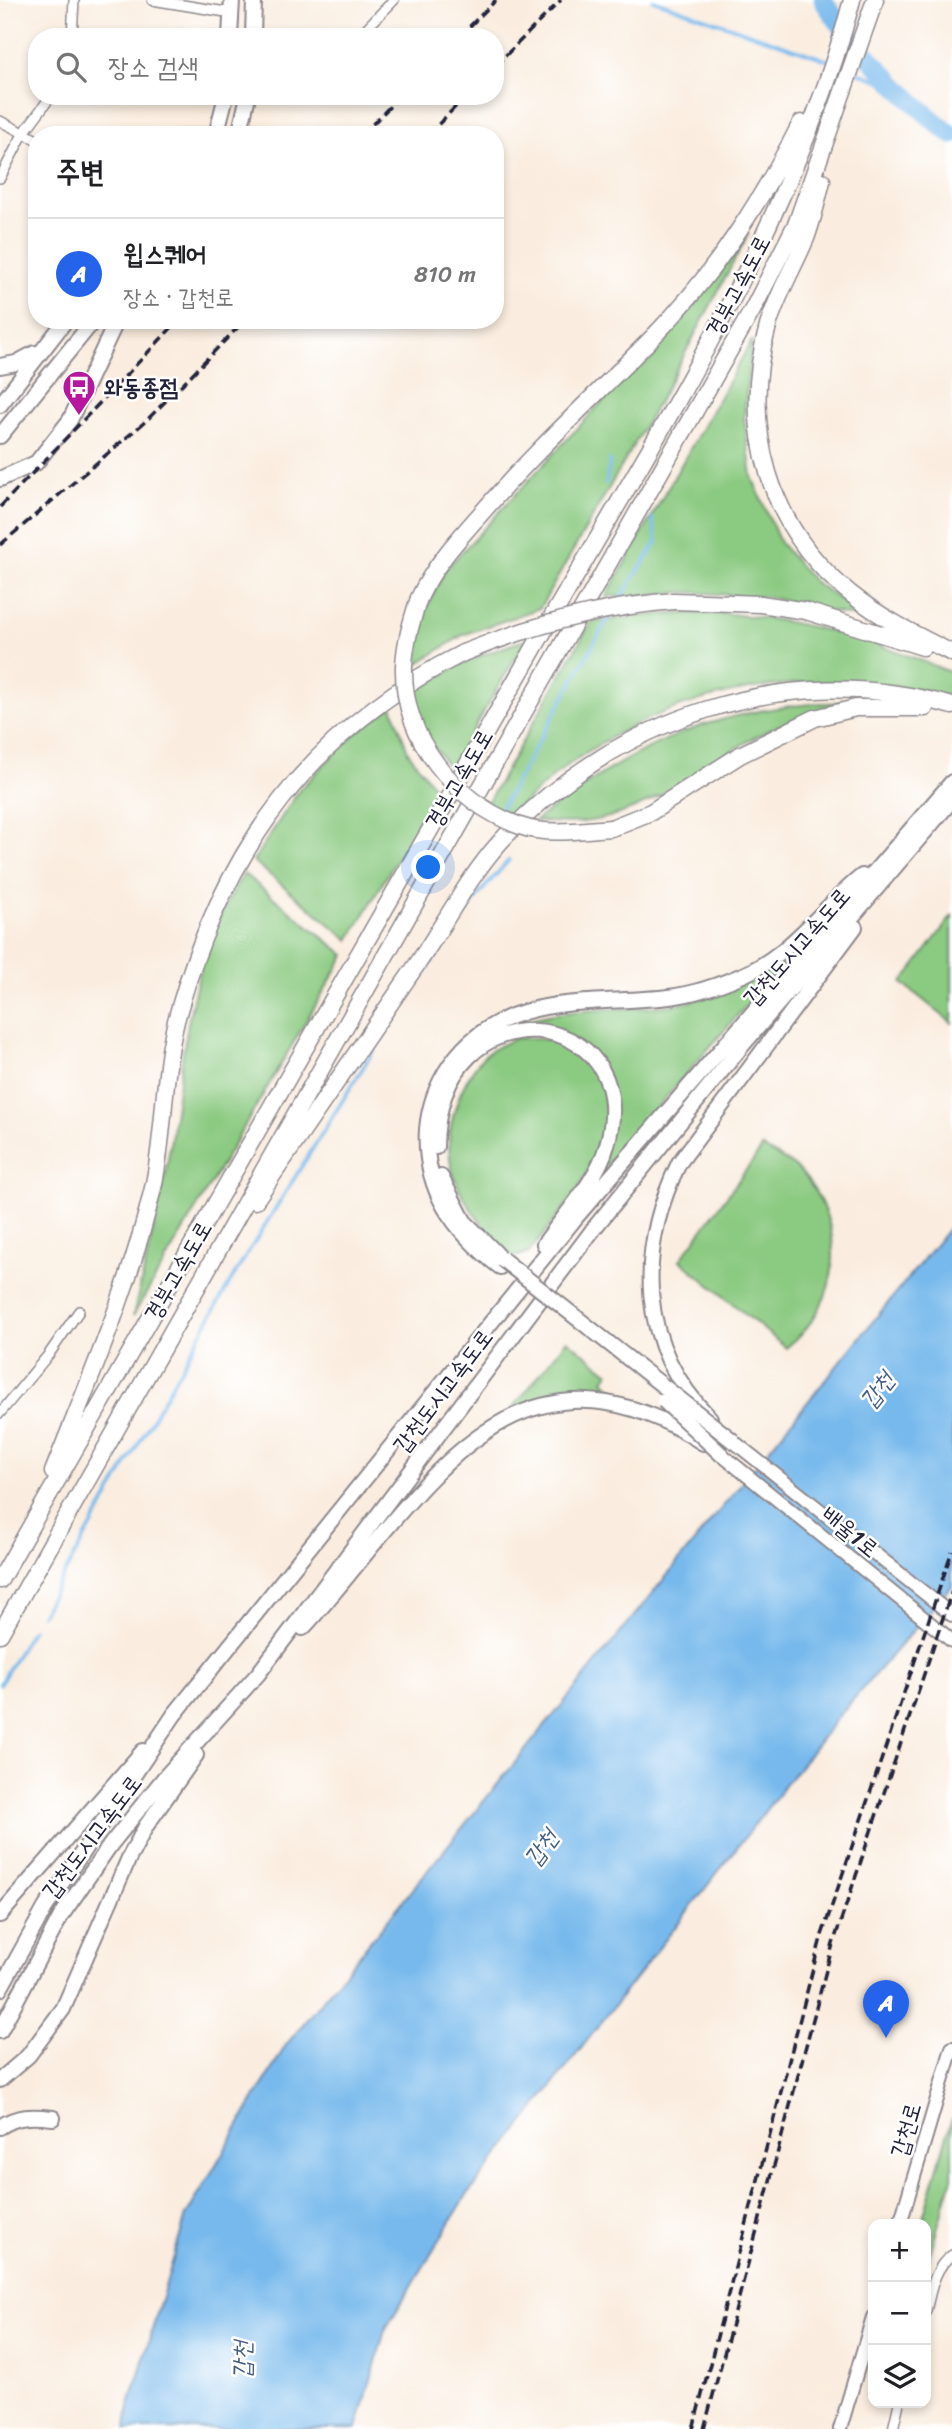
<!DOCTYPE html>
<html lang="ko">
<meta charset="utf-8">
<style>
:root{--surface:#fff;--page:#f2f2f2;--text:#202124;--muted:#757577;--line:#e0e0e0;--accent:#2563eb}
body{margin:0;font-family:Sriracha,"Poor Story",sans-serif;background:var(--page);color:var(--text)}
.controls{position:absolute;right:21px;bottom:21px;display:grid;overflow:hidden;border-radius:14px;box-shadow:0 4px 10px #0003}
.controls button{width:63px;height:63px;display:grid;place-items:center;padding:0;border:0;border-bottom:2px solid var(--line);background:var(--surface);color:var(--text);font:35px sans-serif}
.you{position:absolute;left:429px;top:868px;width:24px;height:24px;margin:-18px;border:5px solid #fff;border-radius:50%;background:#1a73e8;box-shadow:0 0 0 10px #1a73e833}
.badge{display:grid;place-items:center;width:46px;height:46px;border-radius:50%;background:var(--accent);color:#fff;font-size:23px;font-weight:700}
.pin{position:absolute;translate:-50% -58px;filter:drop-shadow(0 2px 4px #0008)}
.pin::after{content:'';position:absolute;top:37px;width:24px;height:21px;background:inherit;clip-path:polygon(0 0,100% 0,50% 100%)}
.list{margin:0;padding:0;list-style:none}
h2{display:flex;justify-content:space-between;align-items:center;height:91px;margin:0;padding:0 28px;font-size:30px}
h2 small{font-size:23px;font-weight:400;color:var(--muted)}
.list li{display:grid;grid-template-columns:46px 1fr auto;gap:21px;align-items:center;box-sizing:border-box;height:112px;padding:0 28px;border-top:2px solid var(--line)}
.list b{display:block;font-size:26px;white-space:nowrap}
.list p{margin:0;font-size:23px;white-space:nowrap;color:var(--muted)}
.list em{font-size:23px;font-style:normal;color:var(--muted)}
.icon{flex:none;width:38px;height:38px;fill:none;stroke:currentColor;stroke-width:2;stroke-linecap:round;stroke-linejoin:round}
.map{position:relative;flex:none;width:952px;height:2429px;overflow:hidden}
.search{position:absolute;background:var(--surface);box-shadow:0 4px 10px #0003;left:28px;top:28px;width:476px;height:77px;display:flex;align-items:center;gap:18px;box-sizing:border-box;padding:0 24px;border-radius:28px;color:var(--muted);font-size:26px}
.panel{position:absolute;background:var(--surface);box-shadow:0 4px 10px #0003;left:28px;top:126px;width:476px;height:203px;border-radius:28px}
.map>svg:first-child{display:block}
.green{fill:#8bca81;stroke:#56765e;stroke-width:2}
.water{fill:#77b9ec;stroke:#4c6e94;stroke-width:2}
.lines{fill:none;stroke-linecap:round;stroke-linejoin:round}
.stream{stroke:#77b9ec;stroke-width:3.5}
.river{stroke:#77b9ec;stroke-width:19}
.minor-casing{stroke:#8e888d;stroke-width:12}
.secondary-casing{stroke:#8e888d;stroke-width:16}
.primary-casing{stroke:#8e888d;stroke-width:18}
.trunk-casing{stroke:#8e888d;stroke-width:18}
.motorway-casing{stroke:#8e888d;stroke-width:19}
.minor{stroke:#fff;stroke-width:9}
.secondary{stroke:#fff;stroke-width:12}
.primary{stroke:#fff;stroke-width:14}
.trunk{stroke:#fff;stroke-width:14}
.motorway{stroke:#fff;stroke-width:16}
.rail{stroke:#22223b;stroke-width:3.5;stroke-dasharray:10 5;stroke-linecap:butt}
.trunk-bridge-casing{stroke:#8e888d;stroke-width:18;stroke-linecap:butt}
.motorway-bridge-casing{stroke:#8e888d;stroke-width:19;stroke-linecap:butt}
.trunk-bridge{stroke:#fff;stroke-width:14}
.motorway-bridge{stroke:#fff;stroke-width:16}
.labels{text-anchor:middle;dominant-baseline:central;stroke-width:5;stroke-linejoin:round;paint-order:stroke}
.street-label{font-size:23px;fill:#22223b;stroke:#fff}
.poi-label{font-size:23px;font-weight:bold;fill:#22223b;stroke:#fff;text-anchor:start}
.water-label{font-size:24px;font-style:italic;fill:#445e82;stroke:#fff}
</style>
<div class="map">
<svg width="952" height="2429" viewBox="0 0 952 2429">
<rect width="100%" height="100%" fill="#fff"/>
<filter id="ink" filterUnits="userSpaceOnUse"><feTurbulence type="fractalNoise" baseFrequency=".0143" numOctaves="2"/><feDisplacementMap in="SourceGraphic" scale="14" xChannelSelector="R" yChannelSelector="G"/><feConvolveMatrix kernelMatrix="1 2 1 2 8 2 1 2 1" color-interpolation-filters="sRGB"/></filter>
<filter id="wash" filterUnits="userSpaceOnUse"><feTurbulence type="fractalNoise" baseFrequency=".00686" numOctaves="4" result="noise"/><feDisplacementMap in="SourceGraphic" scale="28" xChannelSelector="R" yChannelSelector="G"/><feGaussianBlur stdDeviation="1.57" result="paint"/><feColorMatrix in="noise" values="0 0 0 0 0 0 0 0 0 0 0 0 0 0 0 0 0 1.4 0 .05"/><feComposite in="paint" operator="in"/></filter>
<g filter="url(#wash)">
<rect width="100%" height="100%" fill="#faeddf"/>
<!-- green -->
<path class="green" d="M749,233L667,387L540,608L463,635L414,666L420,622L445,570L713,283Z
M752,340L744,417L752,477L780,543L812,580L869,620L767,597L685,592L606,597Z
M660,614C683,614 707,612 730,614C806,621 882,643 952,673V698C824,664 680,684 571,763C549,778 530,798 511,815L486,805L591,622Z
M526,639L450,770L421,727L413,692L467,661Z
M849,702C811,712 772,726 738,747C691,776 641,816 584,822C568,824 551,822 535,821C637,743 717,705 849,702Z
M392,706L408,752L437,791L349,940L253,861L300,789L354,735Z
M244,874L345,955L133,1316C145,1266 158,1215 167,1165C184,1066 185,960 244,874Z
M952,916V1023L902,983Z
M794,951L604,1168L608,1077L550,1031L480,1040C539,1003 606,1013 672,1005C715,1000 758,973 794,951Z
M516,1038C551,1038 574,1039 594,1071C634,1137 567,1202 529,1253L513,1257C490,1234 466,1209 455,1179C440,1139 457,1087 483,1057C491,1048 506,1043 516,1038Z
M763,1147C774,1156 791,1161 800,1171C849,1226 843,1303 786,1348L680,1260Z
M567,1340L609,1373L604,1380L625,1401L557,1398L512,1409Z
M952,2118V2177L926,2268V2224H921Z"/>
<!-- water -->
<path class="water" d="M952,1224V1586L842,1712L465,2198L385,2330L357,2429H126L128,2411L186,2216L286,2045Z"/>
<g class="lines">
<!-- stream -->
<path class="stream" d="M653,0L830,61
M857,72L905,91
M606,483L610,460
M618,602L657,542L652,518
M502,807L610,615
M412,990L481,892L509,860
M41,1615L236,1272L405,1000
M0,1684L32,1629"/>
<!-- river -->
<path class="river" d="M823,0C846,38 916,108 952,135"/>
</g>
</g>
<g filter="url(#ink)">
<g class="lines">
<defs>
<path id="minor" d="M152,0L232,13
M72,37L74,0
M358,37L394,0
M0,121L37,140
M0,178L23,134L51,96
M0,1413L49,1354L79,1311
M926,2311C931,2291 934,2267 952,2255
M893,2429L899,2403"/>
<path id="secondary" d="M733,1441L952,1615
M722,1455L952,1641
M900,2224L952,2048
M840,2429L873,2317"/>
<path id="primary" d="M230,37L232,0
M253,37L254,0
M216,135L226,96
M239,135L248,96
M0,366L16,363L35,353
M0,405L66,320
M0,436L94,320
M0,479L36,463L70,420L117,320"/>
<path id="trunk" d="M436,1147C438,979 647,1006 607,1145C597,1181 565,1214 544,1244
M441,1177L464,1221L496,1253
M500,1267C454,1231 423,1190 427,1129C429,1106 437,1084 450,1065C502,990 589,1006 669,997C695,994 720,985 745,974C791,954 823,907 862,876
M710,1418C637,1345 637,1250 679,1163L855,927
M303,1628C416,1505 507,1316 703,1443
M0,1915L143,1751
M0,1989L45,1908L174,1715L577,1216L952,782
M0,2031L61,1916L111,1844L165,1777L258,1674L595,1227L741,1047L952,800
M0,2080L28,2056L63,2009L129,1858L146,1826L196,1755
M0,2127C17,2115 33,2116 53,2118"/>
<path id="motorway" d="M822,181C817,200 813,220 806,238C794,267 777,295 768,326C740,426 769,530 851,594C881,618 918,636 952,653
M419,598C435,564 460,537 485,509C538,448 597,394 653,337C715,274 761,201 801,123
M674,601L761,604L806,611L923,647
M611,828L651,812L740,755L815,718L856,708H925
M255,1201C310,1121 365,1041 420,960C446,921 468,878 500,842C612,718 789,658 952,706
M53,1472C90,1378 130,1287 153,1188C166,1130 162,1067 179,1010C225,848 312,729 463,653
M0,1580C176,1272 354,964 530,655C648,448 791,232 852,0
M0,1634L753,309L797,222L875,0"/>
</defs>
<!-- minor casing -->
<use href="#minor" class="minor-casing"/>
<!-- secondary casing -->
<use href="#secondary" class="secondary-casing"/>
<!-- primary casing -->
<use href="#primary" class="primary-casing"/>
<!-- trunk casing -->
<use href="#trunk" class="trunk-casing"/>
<!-- motorway casing -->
<use href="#motorway" class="motorway-casing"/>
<!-- minor -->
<use href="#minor" class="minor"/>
<!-- secondary -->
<use href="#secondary" class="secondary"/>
<!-- primary -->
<use href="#primary" class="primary"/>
<!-- trunk -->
<use href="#trunk" class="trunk"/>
<!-- motorway -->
<use href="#motorway" class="motorway"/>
<!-- rail -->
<path class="rail" d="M459,37L496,0
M495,66L561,0
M362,135L400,96
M428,135L466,96
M0,507L179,320
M0,545L146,421L245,320
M693,2429L821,1938L952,1551
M704,2429L833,1944L952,1591"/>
<defs>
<path id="trunk-bridge" d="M502,1259L733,1441
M664,1401L722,1455"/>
<path id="motorway-bridge" d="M419,598C412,620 405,642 404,666C402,739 455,802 520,826C547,836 583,830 611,828
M463,653C532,625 599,607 674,601"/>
</defs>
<!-- trunk-bridge casing -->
<use href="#trunk-bridge" class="trunk-bridge-casing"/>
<!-- motorway-bridge casing -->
<use href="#motorway-bridge" class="motorway-bridge-casing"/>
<!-- trunk-bridge -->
<use href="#trunk-bridge" class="trunk-bridge"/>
<!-- motorway-bridge -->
<use href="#motorway-bridge" class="motorway-bridge"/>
</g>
</g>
<!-- icons -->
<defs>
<symbol id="bus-pin" viewBox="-11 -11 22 30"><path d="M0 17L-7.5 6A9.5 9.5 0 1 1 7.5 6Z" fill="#b5179e" stroke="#fff"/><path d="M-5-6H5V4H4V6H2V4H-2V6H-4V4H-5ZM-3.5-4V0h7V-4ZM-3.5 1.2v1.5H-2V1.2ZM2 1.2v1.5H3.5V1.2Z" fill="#fff"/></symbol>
</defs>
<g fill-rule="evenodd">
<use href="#bus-pin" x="60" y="368" width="38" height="52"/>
</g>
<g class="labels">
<!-- street labels -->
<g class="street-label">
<text transform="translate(738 286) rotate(-62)">경부고속도로</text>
<text transform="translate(459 779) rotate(-60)">경부고속도로</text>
<text transform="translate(797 947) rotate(-49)">갑천도시고속도로</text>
<text transform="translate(178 1271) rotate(-60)">경부고속도로</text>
<text transform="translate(443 1391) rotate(-53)">갑천도시고속도로</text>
<text transform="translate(850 1532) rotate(39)">배울1로</text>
<text transform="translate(92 1837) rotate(-53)">갑천도시고속도로</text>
<text transform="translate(906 2130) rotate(-74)">갑천로</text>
</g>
<!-- poi labels -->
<g class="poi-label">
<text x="104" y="387">와동종점</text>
</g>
<!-- water labels -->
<g class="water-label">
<text transform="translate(877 1390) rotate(-52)">갑천</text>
<text transform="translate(541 1848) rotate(-54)">갑천</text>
<text transform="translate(242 2360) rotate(-89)">갑천</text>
</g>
</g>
</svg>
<div class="controls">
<button>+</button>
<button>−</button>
<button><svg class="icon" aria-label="layers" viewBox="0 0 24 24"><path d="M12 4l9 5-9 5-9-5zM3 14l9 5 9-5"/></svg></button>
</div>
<div class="you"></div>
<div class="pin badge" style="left:886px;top:2038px">A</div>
<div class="search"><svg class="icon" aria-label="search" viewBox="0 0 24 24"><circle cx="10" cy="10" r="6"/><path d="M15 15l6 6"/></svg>장소 검색</div>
<section class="panel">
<h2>주변<small></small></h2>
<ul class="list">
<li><span class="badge">A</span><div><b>윕스퀘어</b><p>장소 · 갑천로</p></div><em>810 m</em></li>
</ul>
</section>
</div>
